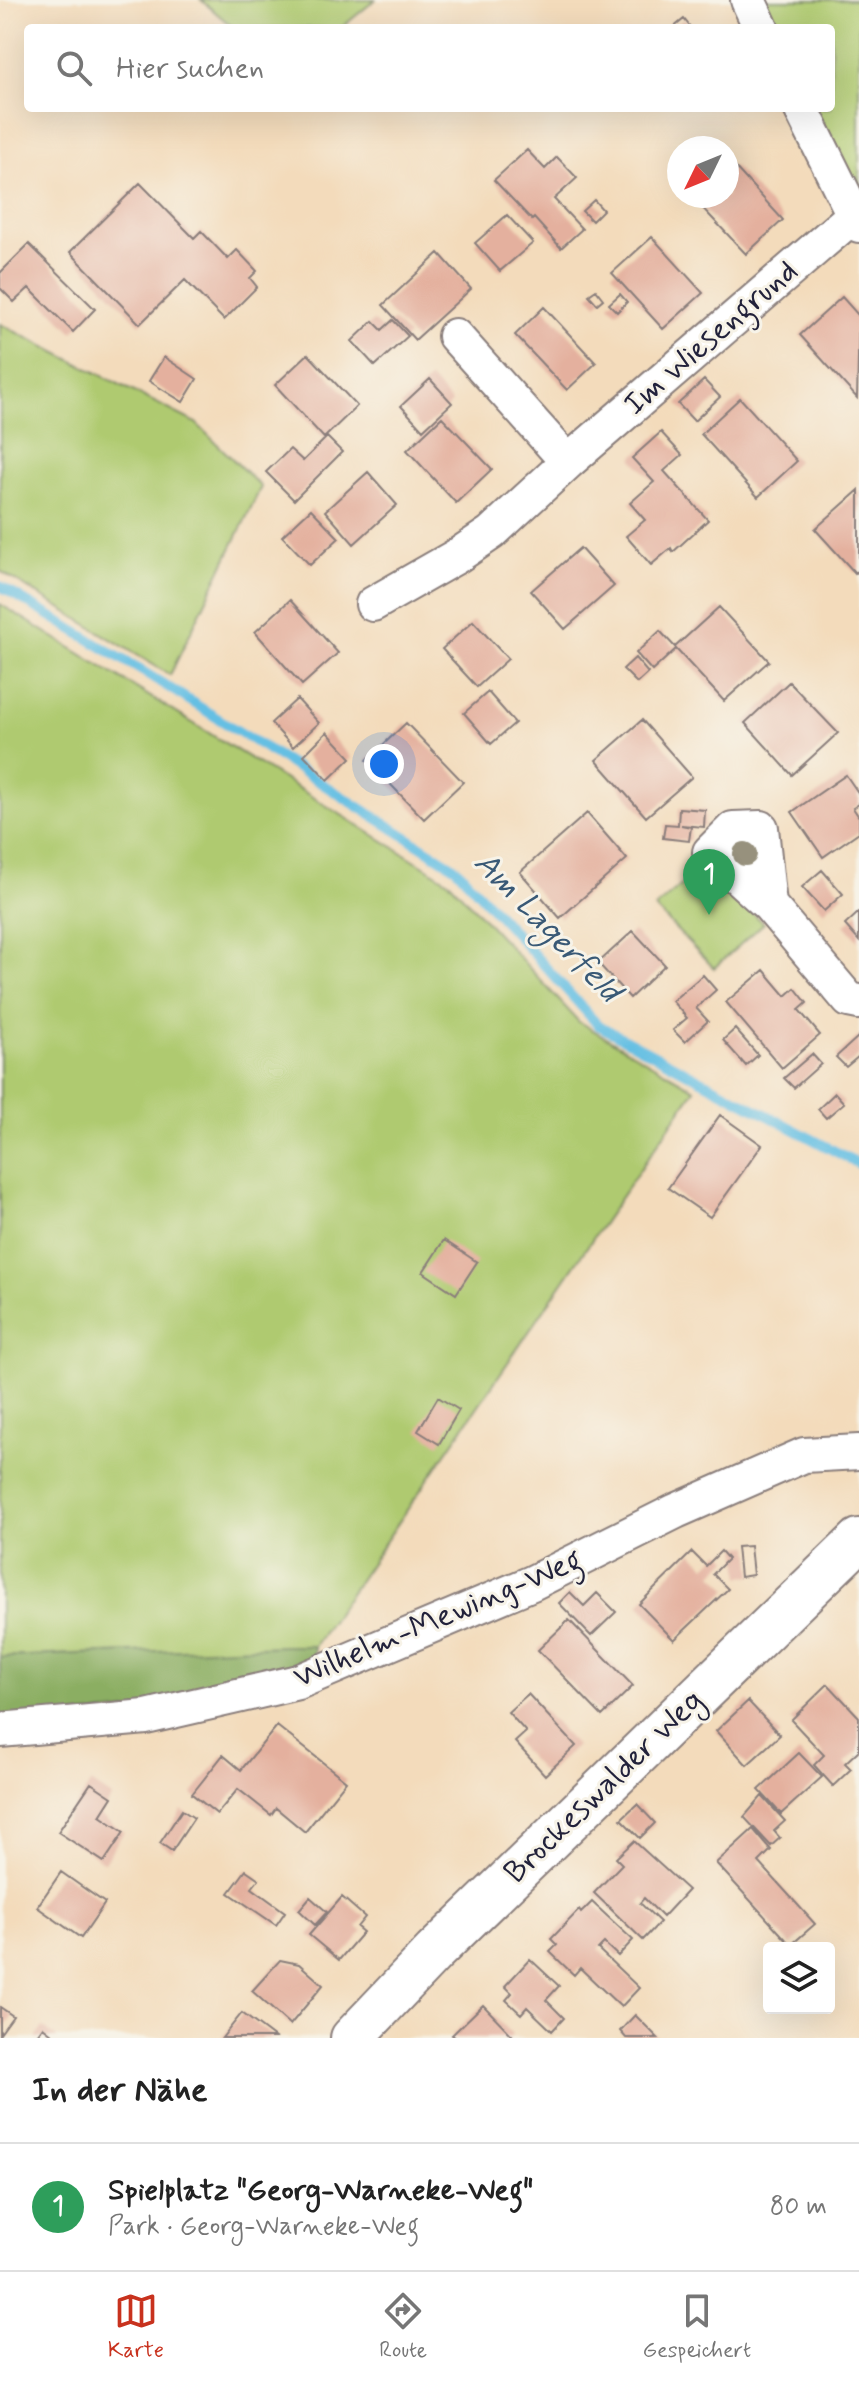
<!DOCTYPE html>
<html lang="de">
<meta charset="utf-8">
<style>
:root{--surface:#fff;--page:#f2f2f2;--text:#222;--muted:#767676;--line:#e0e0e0;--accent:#c8321e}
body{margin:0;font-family:Mynerve,sans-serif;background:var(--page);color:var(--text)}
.controls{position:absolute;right:24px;bottom:24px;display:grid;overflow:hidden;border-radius:8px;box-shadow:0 8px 32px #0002}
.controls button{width:72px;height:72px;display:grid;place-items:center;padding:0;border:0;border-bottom:2px solid var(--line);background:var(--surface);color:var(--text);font:40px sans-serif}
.compass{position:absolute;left:667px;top:136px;width:72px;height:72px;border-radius:50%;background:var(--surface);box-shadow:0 8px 32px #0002;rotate:227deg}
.you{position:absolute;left:384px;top:764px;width:28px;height:28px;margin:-20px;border:6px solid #fff;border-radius:50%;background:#1a73e8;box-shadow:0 0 0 12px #1a73e833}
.badge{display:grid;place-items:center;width:52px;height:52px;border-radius:50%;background:var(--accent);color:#fff;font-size:26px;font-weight:700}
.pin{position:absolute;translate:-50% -66px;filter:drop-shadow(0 2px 4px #0008)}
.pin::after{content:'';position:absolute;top:42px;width:28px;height:24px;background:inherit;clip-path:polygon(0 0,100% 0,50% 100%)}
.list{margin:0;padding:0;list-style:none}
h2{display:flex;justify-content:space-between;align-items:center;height:104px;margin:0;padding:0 32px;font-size:34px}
h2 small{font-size:26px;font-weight:400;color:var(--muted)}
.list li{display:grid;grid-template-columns:52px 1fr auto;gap:24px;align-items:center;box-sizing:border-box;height:128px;padding:0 32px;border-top:2px solid var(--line)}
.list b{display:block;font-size:30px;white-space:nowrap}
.list p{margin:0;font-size:26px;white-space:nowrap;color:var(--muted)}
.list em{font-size:26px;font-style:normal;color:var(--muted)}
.icon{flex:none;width:44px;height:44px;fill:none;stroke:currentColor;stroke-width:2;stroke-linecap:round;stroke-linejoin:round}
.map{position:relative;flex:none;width:859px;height:2038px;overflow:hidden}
.search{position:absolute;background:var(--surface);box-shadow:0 8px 32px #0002;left:24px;right:24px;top:24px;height:88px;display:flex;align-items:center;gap:20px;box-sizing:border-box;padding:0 28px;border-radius:8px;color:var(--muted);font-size:30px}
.sheet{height:232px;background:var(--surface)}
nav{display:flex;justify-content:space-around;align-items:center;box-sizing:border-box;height:112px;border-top:2px solid var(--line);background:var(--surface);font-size:22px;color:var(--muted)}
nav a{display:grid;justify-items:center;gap:4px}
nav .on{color:var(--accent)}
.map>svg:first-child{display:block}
.green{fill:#afca70;stroke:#687656;stroke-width:2}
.forest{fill:#8bae62;stroke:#56684e;stroke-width:2}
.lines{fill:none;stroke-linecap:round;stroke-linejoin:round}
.stream{stroke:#65bfe3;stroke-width:10}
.building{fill:#e4b09e}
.minor-casing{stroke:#8a7e7b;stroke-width:38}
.tertiary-casing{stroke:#8a7e7b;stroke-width:46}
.minor{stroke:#fff;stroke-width:34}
.tertiary{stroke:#fff;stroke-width:42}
.tree{fill:#97917d}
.labels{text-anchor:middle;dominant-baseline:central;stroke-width:6;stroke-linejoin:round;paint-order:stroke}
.street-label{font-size:32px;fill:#22223b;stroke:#f7f3e8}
.water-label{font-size:34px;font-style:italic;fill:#395976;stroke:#f7f3e8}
</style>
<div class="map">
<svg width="859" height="2038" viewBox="0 0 859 2038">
<rect width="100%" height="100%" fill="#f7f3e8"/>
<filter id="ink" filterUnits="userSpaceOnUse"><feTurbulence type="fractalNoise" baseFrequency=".0125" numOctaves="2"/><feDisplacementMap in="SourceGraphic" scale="16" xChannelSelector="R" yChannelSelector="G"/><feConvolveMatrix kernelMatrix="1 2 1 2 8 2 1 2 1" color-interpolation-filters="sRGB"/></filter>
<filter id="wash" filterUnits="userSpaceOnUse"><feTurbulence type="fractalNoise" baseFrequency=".006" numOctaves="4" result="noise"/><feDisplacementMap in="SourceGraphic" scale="32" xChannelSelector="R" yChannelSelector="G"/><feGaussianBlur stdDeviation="1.8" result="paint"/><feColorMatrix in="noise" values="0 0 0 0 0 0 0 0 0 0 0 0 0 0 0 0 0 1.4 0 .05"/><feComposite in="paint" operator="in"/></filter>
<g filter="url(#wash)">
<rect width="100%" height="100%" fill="#f3dbbb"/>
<!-- green -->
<path class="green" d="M201,0H375L341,28H234Z
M759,0H859V206L811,108H831V28H773Z
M0,324L196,423L261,487L170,675L0,571Z
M0,604L450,882L579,1022L695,1089L314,1646L0,1657Z
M700,869L764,923L714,968L655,908Z"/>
<!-- forest -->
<path class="forest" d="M284,1646H314L313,1663L144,1709L0,1722V1657Z"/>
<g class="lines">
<!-- stream -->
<path class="stream" d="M0,586L152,677L456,868L598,1025L859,1164"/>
</g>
<g id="blocks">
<!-- building -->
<path class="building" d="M684,19L691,28H673Z
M527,150L545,169L557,157L577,178L554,199L582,229L561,248L534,218L532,220L494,180Z
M734,166L783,220L746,254L696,201L701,196H727V172Z
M140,183L194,238L201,231L228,259L237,250L257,271L250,278L257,287L224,320L185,280L140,324L70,252Z
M594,200L603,210L592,221L582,211Z
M507,215L533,243L500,271L475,243Z
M652,237L703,293L663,329L612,273Z
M29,244L95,309L73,332L29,288L14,302L0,288V273Z
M439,253L471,289L415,340L383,305Z
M596,290L603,299L597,304L589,295Z
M620,294L627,302L617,312L609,304Z
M842,297L859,316L857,398L800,335Z
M544,307L596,363L567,390L515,335Z
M393,320L408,336L375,366L352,341L373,321L382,330Z
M308,354L357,406L324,438L275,385Z
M164,357L197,379L183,402L149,381Z
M430,379L452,403L423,430L401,406Z
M704,380L720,397L694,421L678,404Z
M740,398L797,461L758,497L701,434Z
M442,417L492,469L456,503L407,450Z
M661,432L682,455L664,471L708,520L673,552L671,548L651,565L626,536L645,520L630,503L654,482L632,458Z
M327,437L342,452L294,500L266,472L290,449L303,461Z
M368,472L397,505L354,544L325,511Z
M859,490V569L855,573L815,529Z
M311,509L339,538L310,565L282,536Z
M580,548L614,586L565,629L531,591Z
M290,600L338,653L302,685L255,632Z
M719,607L769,661L724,701L676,649L652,671L636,653L660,631L675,647Z
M473,621L508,659L477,687L442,649Z
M635,658L648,673L637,683L623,669Z
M789,682L838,733L792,775L745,723Z
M488,692L515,723L491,744L464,713Z
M297,699L319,723L293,747L271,723Z
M642,720L692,777L646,817L596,760Z
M406,723L463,782L424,819L367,760Z
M327,732L351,758L328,780L304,755Z
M846,775L859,794V804L853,808L859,817V832L823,857L792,812Z
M679,808L705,810L704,827L681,825L691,827L689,841L663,838L665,824L678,825Z
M587,813L627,859L560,918L520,872Z
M822,870L843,894L824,911L802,887Z
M859,912V941L845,925Z
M633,931L665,965L630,998L598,963Z
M764,970L786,996L795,988L807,1003L799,1010L820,1035L782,1068L726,1002Z
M703,975L716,990L696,1008L708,1021L685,1042L673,1030L687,1018L672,1001Z
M735,1029L758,1055L746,1066L723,1040Z
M859,1036V1056L846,1067L836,1057Z
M812,1054L821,1064L794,1088L784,1078Z
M835,1093L844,1103L826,1118L818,1109Z
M720,1115L762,1145L710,1217L668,1188Z
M444,1240L477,1262L456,1294L423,1272Z
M438,1397L459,1410L439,1444L418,1431Z
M750,1546L753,1575L740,1577L737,1547Z
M721,1551L728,1559L713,1574L728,1589L674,1640L639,1604L692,1552L706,1566Z
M570,1592L584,1606L597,1593L616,1612L591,1636L559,1603Z
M569,1620L633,1686L602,1716L538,1650Z
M828,1684L859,1717V1750L845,1763L851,1769L833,1786L814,1765L824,1755L791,1720Z
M528,1694L576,1746L545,1775L515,1742L526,1732L508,1712Z
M748,1701L780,1735L747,1765L716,1731Z
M277,1726L346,1781L305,1832L276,1808L271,1815L238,1789L217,1814L192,1794L223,1755L241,1770Z
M799,1753L822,1777L781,1814L759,1790Z
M91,1783L112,1797L100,1816L124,1832L104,1862L58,1832Z
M762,1796L785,1821L774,1831L780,1838L771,1846L744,1817Z
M637,1804L655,1823L640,1838L621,1819Z
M182,1810L194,1818L172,1851L160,1843Z
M753,1829L771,1850L759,1862L815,1924L791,1945L716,1863Z
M634,1841L688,1890L663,1917L644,1898L640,1903L660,1922L643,1940L594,1893L622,1864L616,1858Z
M246,1870L259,1879L252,1888L285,1912L276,1925L229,1893Z
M61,1872L105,1903L81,1938L37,1907Z
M310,1897L327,1912L315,1925L299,1910Z
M342,1897L365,1917L357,1927L363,1932L339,1960L309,1935Z
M592,1902L633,1940L618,1956L604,1943L598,1949L639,1988L621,2007L580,1968L574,1975L550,1952L557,1945L551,1939L579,1910L581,1913Z
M530,1959L559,1986L546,2000L564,2018L552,2031L527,2007L521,2014L506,2000L512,1993L505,1986Z
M280,1960L299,1964L323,1985L290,2025L252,1991Z
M483,2005L512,2035L509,2038H456L452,2035Z
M0,2007L13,2016L0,2034Z
M242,2013L275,2038H222Z
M635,2015L658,2038H626L620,2031Z
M43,2027L57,2038H35Z"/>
</g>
</g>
<g filter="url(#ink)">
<use href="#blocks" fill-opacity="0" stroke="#8a7e7b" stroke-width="2"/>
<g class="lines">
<defs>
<path id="minor" d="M748,0L761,28
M801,108L859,225
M455,336L568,462
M373,604L457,556L491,533L568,462L854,215
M769,905L761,828L733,829L710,852L769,905L849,1000L859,1002
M0,1730L146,1717L298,1682L532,1583L676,1511L804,1455L859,1452"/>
<path id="tertiary" d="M352,2038L434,1952L859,1540"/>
</defs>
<!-- minor casing -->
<use href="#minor" class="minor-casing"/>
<!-- tertiary casing -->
<use href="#tertiary" class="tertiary-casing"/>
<!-- minor -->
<use href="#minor" class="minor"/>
<!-- tertiary -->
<use href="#tertiary" class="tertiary"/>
</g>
<!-- trees -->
<circle class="tree" cx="745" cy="854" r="12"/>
</g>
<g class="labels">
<!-- street labels -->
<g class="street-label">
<text transform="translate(711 338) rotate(-41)">Im Wiesengrund</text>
<text transform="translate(438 1619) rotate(-23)">Wilhelm-Mewing-Weg</text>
<text transform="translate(604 1787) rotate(-44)">Brockeswalder Weg</text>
</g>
<!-- water labels -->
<g class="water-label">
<text transform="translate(547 927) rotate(46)">Am Lagerfeld</text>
</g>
</g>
</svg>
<div class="controls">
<button><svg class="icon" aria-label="layers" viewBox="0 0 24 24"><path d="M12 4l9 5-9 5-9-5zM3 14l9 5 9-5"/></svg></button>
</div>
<svg class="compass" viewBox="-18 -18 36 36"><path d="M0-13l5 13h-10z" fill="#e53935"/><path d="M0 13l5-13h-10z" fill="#767676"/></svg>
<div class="you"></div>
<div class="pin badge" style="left:709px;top:915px;background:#2e9e5b">1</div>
<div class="search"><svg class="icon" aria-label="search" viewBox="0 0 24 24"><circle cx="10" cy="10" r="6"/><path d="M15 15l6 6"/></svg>Hier suchen</div>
</div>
<section class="sheet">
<h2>In der Nähe<small></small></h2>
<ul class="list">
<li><span class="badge" style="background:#2e9e5b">1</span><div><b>Spielplatz &quot;Georg-Warneke-Weg&quot;</b><p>Park · Georg-Warneke-Weg</p></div><em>80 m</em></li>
</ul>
</section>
<nav>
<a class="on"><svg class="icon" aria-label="map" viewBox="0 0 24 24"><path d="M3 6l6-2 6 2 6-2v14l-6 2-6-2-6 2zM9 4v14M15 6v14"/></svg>Karte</a>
<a><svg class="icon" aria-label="directions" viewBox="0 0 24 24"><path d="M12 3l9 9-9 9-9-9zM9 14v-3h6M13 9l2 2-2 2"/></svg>Route</a>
<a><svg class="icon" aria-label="saved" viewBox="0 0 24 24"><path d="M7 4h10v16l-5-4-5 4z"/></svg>Gespeichert</a>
</nav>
